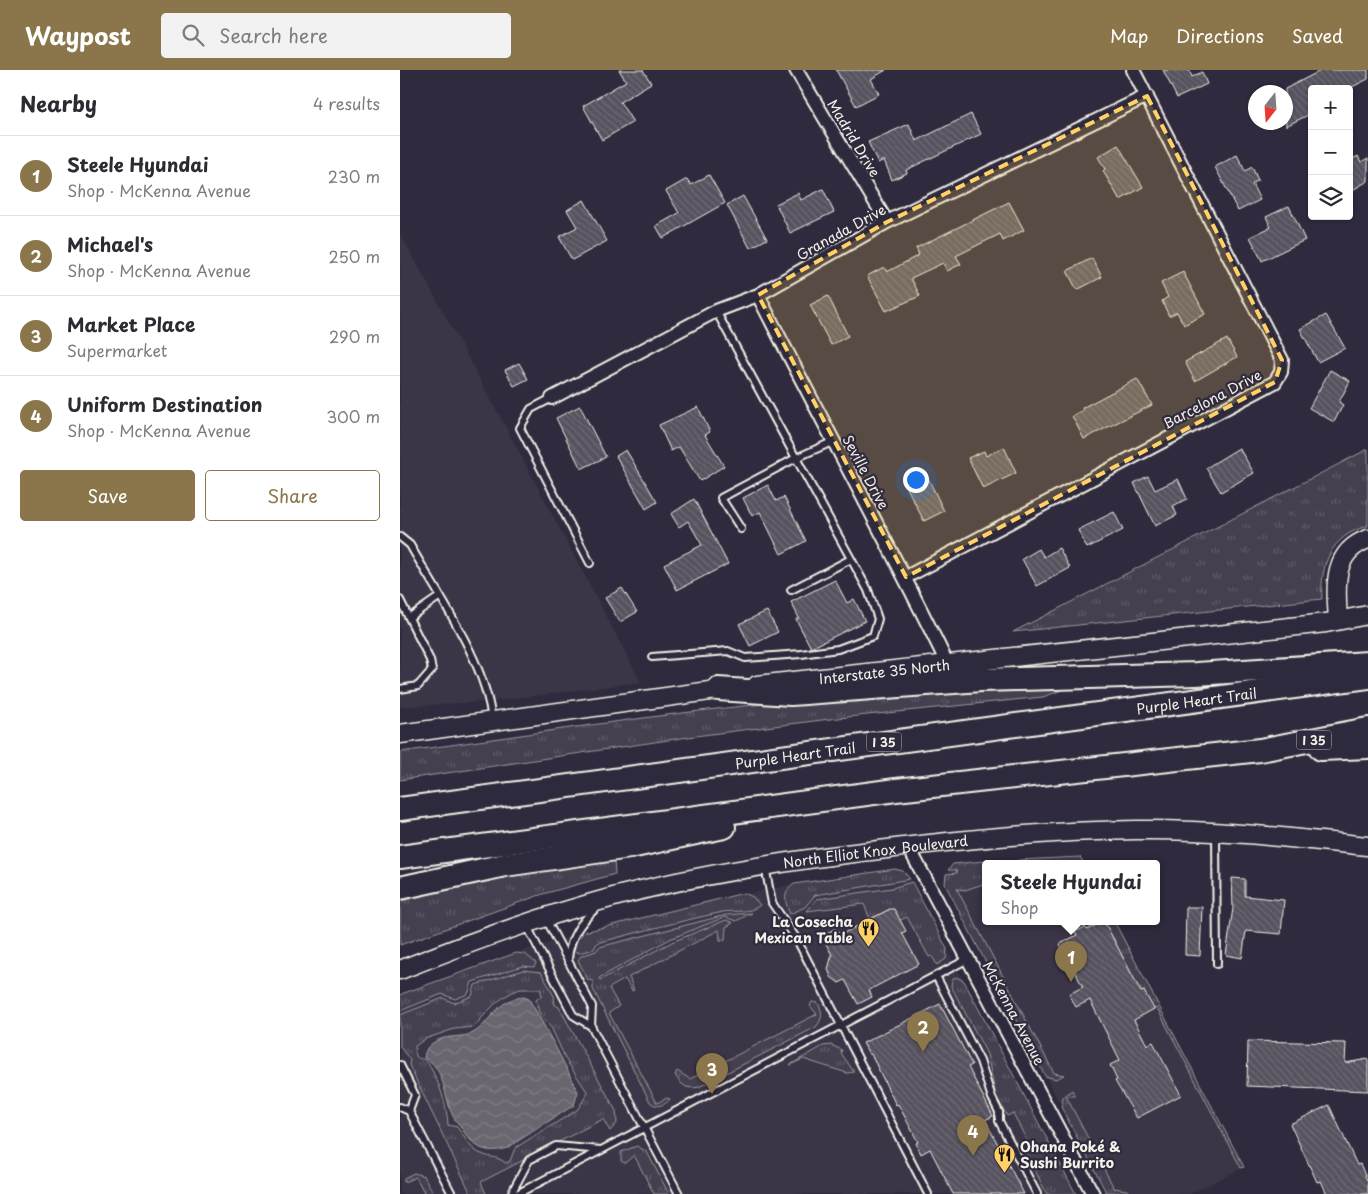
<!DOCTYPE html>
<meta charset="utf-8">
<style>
:root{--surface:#fff;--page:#f2f2f3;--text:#2b2b33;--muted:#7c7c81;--line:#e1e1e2;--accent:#8a764a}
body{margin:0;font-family:"Playpen Sans",sans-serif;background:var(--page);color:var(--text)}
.controls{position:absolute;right:15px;top:15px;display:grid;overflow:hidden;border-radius:5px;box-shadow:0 1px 4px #0004}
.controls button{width:45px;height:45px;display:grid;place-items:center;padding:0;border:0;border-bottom:1px solid var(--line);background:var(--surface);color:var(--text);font:25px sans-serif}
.compass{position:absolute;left:848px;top:15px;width:45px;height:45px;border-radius:50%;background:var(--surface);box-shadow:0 1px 4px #0004;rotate:197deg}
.you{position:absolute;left:515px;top:409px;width:18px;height:18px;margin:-12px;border:4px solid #fff;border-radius:50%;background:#1a73e8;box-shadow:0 0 0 8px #1a73e833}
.badge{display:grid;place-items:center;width:32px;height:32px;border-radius:50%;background:var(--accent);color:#fff;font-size:16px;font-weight:700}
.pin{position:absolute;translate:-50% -41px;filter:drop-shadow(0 1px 2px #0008)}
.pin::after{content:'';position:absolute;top:26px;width:18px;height:15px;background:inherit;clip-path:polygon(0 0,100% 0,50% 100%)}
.popup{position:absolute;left:582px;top:790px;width:178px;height:65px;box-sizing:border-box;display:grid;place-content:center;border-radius:5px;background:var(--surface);filter:drop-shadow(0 1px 4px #0005);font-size:16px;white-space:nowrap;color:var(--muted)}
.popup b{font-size:19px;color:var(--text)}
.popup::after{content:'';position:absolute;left:50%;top:100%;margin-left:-10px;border:10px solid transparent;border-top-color:var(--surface)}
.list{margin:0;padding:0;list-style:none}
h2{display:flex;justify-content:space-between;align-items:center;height:65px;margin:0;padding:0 20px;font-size:21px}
h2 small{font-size:16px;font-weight:400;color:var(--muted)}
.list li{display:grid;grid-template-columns:32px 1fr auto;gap:15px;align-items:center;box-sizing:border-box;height:80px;padding:0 20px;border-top:1px solid var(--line)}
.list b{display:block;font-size:19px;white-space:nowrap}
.list p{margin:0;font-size:16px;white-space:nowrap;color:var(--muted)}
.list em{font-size:16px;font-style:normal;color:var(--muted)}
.actions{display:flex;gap:10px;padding:15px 20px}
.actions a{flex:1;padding:11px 0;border:1px solid var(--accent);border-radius:5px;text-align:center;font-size:18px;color:var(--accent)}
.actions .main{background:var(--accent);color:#fff}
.icon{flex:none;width:28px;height:28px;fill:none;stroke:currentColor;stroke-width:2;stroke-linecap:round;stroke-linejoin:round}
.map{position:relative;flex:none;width:968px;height:1124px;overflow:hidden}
header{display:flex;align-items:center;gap:30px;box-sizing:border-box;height:70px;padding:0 25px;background:var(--accent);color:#fff}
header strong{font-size:24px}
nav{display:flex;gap:28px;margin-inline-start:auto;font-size:18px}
.search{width:350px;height:45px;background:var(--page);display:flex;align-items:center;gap:12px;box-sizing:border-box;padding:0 18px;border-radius:5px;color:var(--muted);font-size:19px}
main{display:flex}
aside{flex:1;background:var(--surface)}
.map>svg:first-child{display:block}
.built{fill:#3b3647}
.grass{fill:url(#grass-tufts);stroke:#9c989c;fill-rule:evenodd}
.water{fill:url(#water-waves);stroke:#a19ea0}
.building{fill:url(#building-back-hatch);stroke:#f4f1e8}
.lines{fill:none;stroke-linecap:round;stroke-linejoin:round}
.lane-casing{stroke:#f4f1e8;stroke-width:10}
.street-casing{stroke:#f4f1e8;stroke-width:16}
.secondary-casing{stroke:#f4f1e8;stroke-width:21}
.highway-casing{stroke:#f4f1e8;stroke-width:26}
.lane{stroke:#2f2a3d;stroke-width:6}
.street{stroke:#2f2a3d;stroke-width:12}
.secondary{stroke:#2f2a3d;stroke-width:18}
.highway{stroke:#2f2a3d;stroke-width:22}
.marked{fill:#ffd166;fill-opacity:0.2;stroke:#ffd166;stroke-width:4;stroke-dasharray:10 6;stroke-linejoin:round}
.labels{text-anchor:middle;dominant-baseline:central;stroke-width:4.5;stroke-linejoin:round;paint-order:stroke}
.shield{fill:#2f2a3d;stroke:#b9b5b5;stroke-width:1}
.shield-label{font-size:12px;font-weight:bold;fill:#f4f1e8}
.street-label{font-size:14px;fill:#f4f1e8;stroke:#2f2a3d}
.poi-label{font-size:14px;font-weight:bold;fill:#f4f1e8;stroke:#2f2a3d;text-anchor:end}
</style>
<header>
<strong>Waypost</strong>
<div class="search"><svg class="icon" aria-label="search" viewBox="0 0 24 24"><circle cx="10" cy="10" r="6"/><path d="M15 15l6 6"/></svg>Search here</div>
<nav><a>Map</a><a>Directions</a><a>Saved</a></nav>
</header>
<main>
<aside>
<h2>Nearby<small>4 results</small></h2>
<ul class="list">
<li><span class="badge">1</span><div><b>Steele Hyundai</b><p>Shop · McKenna Avenue</p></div><em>230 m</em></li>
<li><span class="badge">2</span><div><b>Michael's</b><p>Shop · McKenna Avenue</p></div><em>250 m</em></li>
<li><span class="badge">3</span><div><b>Market Place</b><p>Supermarket</p></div><em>290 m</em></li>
<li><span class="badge">4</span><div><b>Uniform Destination</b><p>Shop · McKenna Avenue</p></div><em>300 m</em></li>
</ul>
<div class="actions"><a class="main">Save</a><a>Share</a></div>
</aside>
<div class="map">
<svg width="968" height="1124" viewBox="0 0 968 1124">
<defs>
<pattern id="grass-tufts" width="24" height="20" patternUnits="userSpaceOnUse" patternTransform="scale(1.25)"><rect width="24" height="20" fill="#454050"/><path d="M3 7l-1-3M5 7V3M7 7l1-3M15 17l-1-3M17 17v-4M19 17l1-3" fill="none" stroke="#605c69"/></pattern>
<pattern id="water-waves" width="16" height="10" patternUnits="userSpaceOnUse" patternTransform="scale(1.25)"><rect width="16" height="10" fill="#6a6670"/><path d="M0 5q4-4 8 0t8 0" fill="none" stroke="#807c84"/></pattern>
<pattern id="building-back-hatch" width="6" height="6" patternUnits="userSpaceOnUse" patternTransform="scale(1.25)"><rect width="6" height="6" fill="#56525f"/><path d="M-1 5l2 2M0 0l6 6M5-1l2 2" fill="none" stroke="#6f6b76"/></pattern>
</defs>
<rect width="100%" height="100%" fill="#2f2a3d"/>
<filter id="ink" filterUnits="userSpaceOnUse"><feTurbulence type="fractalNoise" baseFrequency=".02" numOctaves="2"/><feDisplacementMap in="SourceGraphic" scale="10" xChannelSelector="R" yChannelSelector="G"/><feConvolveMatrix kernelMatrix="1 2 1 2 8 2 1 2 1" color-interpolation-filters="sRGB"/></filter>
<g filter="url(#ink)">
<!-- built -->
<path class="built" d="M0,163L108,361L241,612L95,631L0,637Z
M680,787L684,793H586V851H714L844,1097L790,1124H707L545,814L549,798L559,793Z
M495,799L506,803L511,811L676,1124H0V925L116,883L215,853L394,814Z"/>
<!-- grass -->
<path class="grass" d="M968,379V456C931,465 920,494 922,529L613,562Z
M661,618L662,620L643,627L438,648L295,666L0,710V682C148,662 297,637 446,627C518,622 590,621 661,618Z
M680,787L684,793H615L619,790Z
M214,788L215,804L143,824L0,875V829L134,800Z
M584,791L588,793L586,813L565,820L557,819L654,1003L664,1005L656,1009L645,1006L545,814L546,804L557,803L556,800H548L553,794Z
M495,799L503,801L510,809L415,825L405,837L390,844C385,832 382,823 394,814Z
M512,812L547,879L546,889L537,895L532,886L529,887L507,847L496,852L490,839L470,849L464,834L407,841L417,829L492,818Z
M344,823L353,827L360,835C350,844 335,840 323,842C280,851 239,862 197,873L194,879L180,883L174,881L176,871L184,862Z
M352,843L336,851L325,847L270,869L199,908L200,910L272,872L326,850L333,853L326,857L325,870H320L319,860L229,907L234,920L232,921L225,909L209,918L219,936L209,943L257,1033L267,1028L270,1029C265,1036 256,1038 250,1032L193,919V911L188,910L178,890L181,886L196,881L199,877L326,845Z
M686,851H714L844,1097L841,1098L757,938L754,939L741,922L704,851L690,858Z
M116,883L125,884L136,893L134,897L123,896L72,912L68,924L55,929L42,924L0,941V925L4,923Z
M123,900L141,902L154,926L155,935L159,937L216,1041L217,1053L210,1061L203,1049L81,1112L86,1124H71L9,995L10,990L0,977V945L43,928L54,933L72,926L75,915ZM120,919H140L142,925L136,930L139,943L152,959L166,990L188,1023L177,1040L115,1078L110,1091L106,1093C94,1085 95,1089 84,1085C69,1080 66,1068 57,1057L48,1055C47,1036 40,1013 29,995C22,982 15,997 15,976L25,969L54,959L74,957C88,941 98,927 120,919Z
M556,907L564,911L676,1124H647L625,1081L630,1077L613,1043L607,1046L596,1026L587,984L551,916L552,910Z
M412,932L418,933C423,942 423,949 416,957L299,1017C285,1020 282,1015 275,1005L277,1001L290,1009L417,944L410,936Z
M431,975L442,980L441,983L454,1002L447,1003L403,989L390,995L423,976Z
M672,1020L675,1026H666L714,1118L727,1120L728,1123L706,1122L661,1037L663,1027Z
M237,1076L247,1082L269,1124H254L234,1085L225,1093L221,1091V1082Z
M14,1103L24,1106L34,1124H25L16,1107L4,1112V1108Z"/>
<!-- water -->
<path class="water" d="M124,927L129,929C147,960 163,990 178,1022L174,1035L107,1078C86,1084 76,1079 64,1062C61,1056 56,1052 53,1046C44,1029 45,996 24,988C25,978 30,974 38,970C49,965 62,968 73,963C90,954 97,928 124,927Z"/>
<!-- building -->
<path class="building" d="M219,0H243L251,13L220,32L233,52L202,70L183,36L226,11Z
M436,0H486L471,9L479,24L456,36Z
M763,0H789L792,7L802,2L807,14L777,28Z
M922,0H968V9L948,19H912V43L886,56L885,19Z
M571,44L581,64L506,100L507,103L492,110L484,90L478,93L468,72L509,54L516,71Z
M718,75L743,117L720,130L703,101L705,99L698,87Z
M837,85L845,101L852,97L858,110L852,114L860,130L838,141L815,97Z
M958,86L961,92L968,88V111L949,122V91Z
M309,105L325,133L263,168L256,156L279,143L266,121L287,109L291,115Z
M423,119L434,142L390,163L376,134L398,123L401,130Z
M343,126L367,169L350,178L327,135Z
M184,130L207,171L172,190L159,167L177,157L167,140Z
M609,132L624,160L603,171L600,164L556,186L561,194L547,201L543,193L511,208L520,226L486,241L467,206L484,197L487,202L519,185L516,178Z
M889,136L905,170L862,191L850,167L871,157L866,147Z
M692,188L702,207L677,220L667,201Z
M783,202L805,244L784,255L777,242L769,246L762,231L768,227L761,213Z
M428,226L448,266L431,275L410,235Z
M926,245L945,278L918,292L900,259Z
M827,269L837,287L795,311L785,292Z
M119,293L128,309L114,316L105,300Z
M930,300L950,311L939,332L943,335L934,352L909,338Z
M737,309L752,335L684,369L672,346L683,340L682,338Z
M180,336L206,387L181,399L156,348Z
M298,337L310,362L305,365L324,396L300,411L279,377L271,381L259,355Z
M604,377L616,403L583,419L568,388L584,381L586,386Z
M839,378L854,403L821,422L806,398Z
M226,380L257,432L246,439L216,386Z
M525,402L544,441L524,451L504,412Z
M748,406L755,420L778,409L787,429L773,436L777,445L755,456L734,413Z
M368,415L376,431L384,427L406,471L381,484L360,442L352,446L343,428Z
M294,429L328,494L277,520L264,494L302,475L288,451L279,457L271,444Z
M714,442L723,460L687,478L678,460Z
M659,478L670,498L637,516L622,489L639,479L644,487Z
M435,510L447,533L454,529L465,551L411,578L396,549L399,548L391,532Z
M222,518L237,542L220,552L205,528Z
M367,541L378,562L350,576L339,554Z
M832,808L845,809V826L884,830L881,864L846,861L842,888L826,885L833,838Z
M786,837H802L800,886L785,885Z
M490,839H494L506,861L502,863L519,894L469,920L472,927L458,934L445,910L439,913L431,907L428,899L432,885L422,866L436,858L440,865Z
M704,851L741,922L744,921L754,939L734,950L747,975L753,972L781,1025L737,1048L715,1011L717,1010L710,995L720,990L690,930L676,937L669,924L683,917L660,874L677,865L675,862L685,857L687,860Z
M540,934L572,995L568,997L593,1046L585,1050L624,1124H553L530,1079L521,1084L516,1073L518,1072L498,1034L496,1035L471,984H469L463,973Z
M848,971L946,973L945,993L968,989V1021L847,1016Z
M929,1035L957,1095L960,1094L968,1112V1124H927L921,1111L917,1112L890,1054Z"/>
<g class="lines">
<defs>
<path id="lane" d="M316,241L396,388L321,428L341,459
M152,328L131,339L120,358L190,493
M0,467L10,475C39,527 86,592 92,651
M391,520L451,489
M0,530L30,590L32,600L18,616L0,619
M10,547L39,527
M252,587L328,581L345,588L401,584L438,579L473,566L478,549L468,520L396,388L432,372
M816,764L817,894
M365,796L372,833L396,868L528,1124
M146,849L192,936L191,956L279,1124
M127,856L173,945L191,956
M168,889C170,866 181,852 197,837
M536,906L580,991L592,1028L599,1042V1051L637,1124
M0,995L15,1025L9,1041
M0,1037L9,1041L52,1124
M111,1124L129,1090L156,1076L201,1080
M117,1124L568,889"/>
<path id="street" d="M396,0L487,152
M358,225C420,348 487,469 547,593
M152,328L316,241L358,225L487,152L747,26
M506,507L875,312L881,302L882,290L733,0
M508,776L693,1124"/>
<g id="secondary">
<path d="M938,550C936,518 931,482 968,469"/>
<path id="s1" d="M357,615L926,553L968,545"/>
<path d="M0,664L331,618"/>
<path id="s2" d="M0,900C72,871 146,845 221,825C306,803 392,790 479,780C564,769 650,761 736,760C813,759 891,768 968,776"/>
</g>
<g id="highway">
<path d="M318,619L391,624L581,610L796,604L968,593"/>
<path d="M921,679L968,677"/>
<path id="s3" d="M0,739L968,607"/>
<path d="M0,787L496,720L860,680L968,659"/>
<path d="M0,818L105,795L230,777L324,757"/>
</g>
</defs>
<!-- lane casing -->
<use href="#lane" class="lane-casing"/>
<!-- street casing -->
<use href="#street" class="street-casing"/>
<!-- secondary casing -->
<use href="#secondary" class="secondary-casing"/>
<!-- highway casing -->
<use href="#highway" class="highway-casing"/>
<!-- lane -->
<use href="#lane" class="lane"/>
<!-- street -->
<use href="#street" class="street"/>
<!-- secondary -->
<use href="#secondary" class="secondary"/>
<!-- highway -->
<use href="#highway" class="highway"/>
</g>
</g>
<!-- marked area -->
<path class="marked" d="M747,26L882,290L875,312L506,507L358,225L487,152Z"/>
<!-- icons -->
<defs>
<symbol id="restaurant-pin" viewBox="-11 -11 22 30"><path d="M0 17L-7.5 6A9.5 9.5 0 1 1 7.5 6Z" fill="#ffd166" stroke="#2f2a3d"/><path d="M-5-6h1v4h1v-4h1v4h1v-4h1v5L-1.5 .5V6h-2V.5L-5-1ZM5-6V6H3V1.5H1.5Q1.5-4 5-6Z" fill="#111"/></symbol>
</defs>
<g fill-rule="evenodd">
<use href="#restaurant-pin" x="456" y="846" width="25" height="34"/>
<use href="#restaurant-pin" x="592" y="1072" width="25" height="34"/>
</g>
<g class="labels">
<!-- shield labels -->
<g class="shield">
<rect x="896.5" y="660.5" width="35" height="19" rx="4"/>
<rect x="466.5" y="662.5" width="35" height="19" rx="4"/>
</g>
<g class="shield-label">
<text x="914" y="670">I 35</text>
<text x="484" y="672">I 35</text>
</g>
<!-- street labels -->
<g class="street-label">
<text transform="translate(454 68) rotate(59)">Madrid Drive</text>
<text transform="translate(441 162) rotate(-29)">Granada Drive</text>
<text transform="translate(812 329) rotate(-28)">Barcelona Drive</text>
<text transform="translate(466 402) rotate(62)">Seville Drive</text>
<text stroke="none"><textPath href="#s1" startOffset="128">Interstate 35 North</textPath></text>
<text stroke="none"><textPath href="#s3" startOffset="804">Purple Heart Trail</textPath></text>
<text stroke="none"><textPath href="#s3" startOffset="399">Purple Heart Trail</textPath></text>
<text stroke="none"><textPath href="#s2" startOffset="492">North Elliot Knox Boulevard</textPath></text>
<text transform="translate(614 943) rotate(62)">McKenna Avenue</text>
</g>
<!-- poi labels -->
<g class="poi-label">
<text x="453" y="851">La Cosecha<tspan x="453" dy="16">Mexican Table</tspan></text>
<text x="620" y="1076" text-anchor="start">Ohana Poké &amp;<tspan x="620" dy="16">Sushi Burrito</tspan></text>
</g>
</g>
</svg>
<div class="controls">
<button>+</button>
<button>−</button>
<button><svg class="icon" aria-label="layers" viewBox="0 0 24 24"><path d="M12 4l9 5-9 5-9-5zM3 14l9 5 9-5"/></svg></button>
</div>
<svg class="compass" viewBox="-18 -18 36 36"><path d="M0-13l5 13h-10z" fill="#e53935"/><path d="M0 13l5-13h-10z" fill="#7c7c81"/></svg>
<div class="you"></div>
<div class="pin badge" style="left:671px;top:912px">1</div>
<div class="popup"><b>Steele Hyundai</b>Shop</div>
<div class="pin badge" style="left:523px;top:982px">2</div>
<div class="pin badge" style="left:312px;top:1024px">3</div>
<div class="pin badge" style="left:573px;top:1086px">4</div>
</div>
</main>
